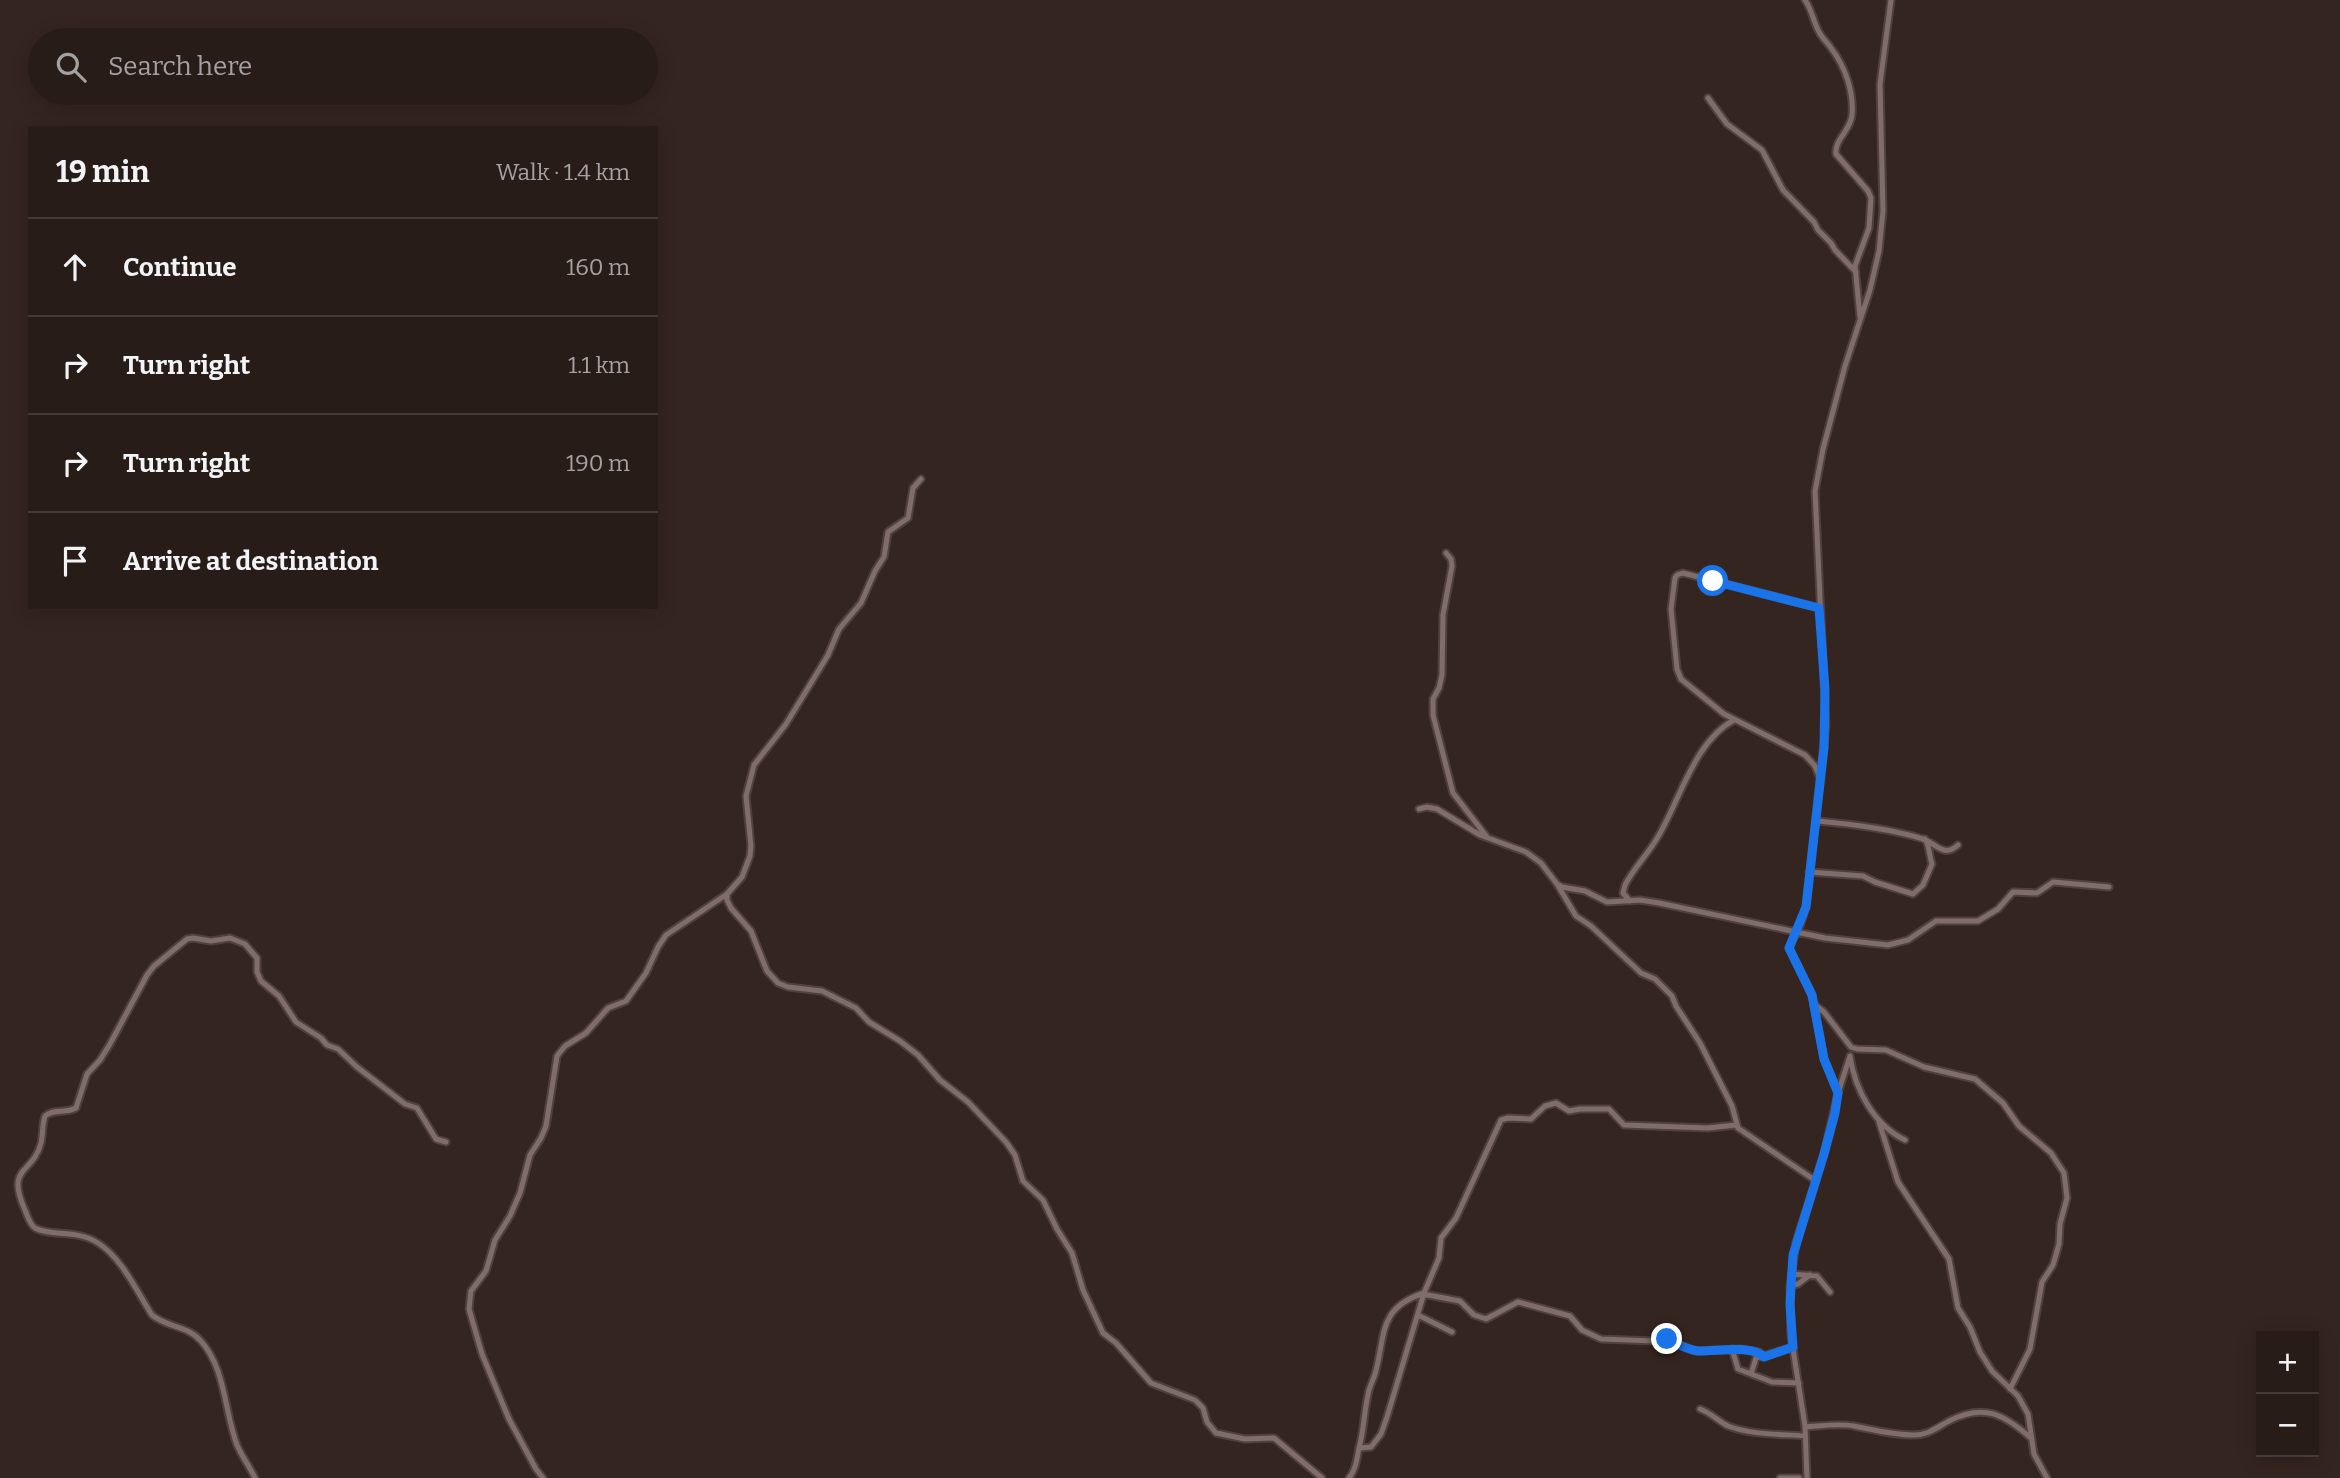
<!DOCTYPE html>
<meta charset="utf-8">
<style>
:root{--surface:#281c19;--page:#302522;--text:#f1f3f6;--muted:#a5a1a2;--line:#443a38}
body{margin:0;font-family:Bitter,serif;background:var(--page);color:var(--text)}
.controls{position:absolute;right:21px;bottom:21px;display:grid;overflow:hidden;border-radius:0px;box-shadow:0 4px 18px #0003}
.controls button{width:63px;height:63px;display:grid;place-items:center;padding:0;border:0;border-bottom:2px solid var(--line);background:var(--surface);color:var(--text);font:35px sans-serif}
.stop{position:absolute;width:21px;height:21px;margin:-16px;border:5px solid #1a73e8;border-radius:50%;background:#fff}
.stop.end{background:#1a73e8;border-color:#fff;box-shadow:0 2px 7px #0008}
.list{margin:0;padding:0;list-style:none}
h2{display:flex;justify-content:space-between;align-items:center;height:91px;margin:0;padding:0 28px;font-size:30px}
h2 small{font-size:23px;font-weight:400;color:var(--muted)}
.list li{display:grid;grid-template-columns:46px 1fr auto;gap:21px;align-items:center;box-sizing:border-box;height:98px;padding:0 28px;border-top:2px solid var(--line)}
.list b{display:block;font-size:26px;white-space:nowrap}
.list em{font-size:23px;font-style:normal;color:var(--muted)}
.icon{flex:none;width:38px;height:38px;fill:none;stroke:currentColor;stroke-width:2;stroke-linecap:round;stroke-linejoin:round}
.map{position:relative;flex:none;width:2340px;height:1478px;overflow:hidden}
.search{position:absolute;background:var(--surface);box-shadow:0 4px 18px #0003;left:28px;top:28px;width:630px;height:77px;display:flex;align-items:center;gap:18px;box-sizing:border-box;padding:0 24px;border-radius:38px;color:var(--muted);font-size:26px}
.panel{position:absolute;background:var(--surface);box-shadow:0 4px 18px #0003;left:28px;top:126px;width:630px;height:483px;border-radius:0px}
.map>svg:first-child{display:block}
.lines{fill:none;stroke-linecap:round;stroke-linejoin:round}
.minor-casing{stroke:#4f413f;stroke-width:9}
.minor{stroke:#806c68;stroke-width:5}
.route{stroke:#1a73e8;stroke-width:9}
</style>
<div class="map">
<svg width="2340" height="1478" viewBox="0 0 2340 1478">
<rect width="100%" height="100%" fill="#352521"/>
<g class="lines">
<defs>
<path id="minor" d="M1805,0C1812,10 1813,20 1818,30C1821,37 1827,42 1831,48C1845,66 1854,92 1852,115C1851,130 1834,140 1836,154L1868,191L1871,198L1869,228L1855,266L1860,317
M1708,98L1727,124L1762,150L1783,190L1814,222L1818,230L1831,243L1835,250L1856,272
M1446,553L1451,559L1452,566L1443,615L1442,675L1439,688L1433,699V715L1453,793L1487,837
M1819,608L1683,573L1677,575L1675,578L1671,609L1677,669L1681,679L1724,714L1805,755L1815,766L1820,778
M1419,809L1427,807L1437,809L1480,835L1526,852L1541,863L1557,884L1562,887L1585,891L1607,902L1640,900L1659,903L1825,938L1888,945L1908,940L1936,921H1978L1998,909L2013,892L2037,893L2053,882L2109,887
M1817,821C1852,824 1886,828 1920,838C1936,842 1943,859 1958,845
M1809,872L1863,876L1875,882L1913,894L1923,885L1932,864C1929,856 1930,847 1925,839
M1557,884L1576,916L1591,926L1641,973L1655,979L1672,996L1676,1006L1700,1043L1732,1106L1738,1128L1816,1181
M727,894V900L731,908L751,931L767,971L778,983L788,987L822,991L856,1008L869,1022L900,1041L918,1055L940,1080L968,1102L1006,1142L1015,1155L1023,1181L1043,1200L1057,1229L1072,1253L1083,1290L1103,1333L1116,1343L1151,1383L1195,1400L1203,1408L1207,1422L1216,1433L1245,1439L1274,1438L1322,1478
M1630,901L1623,893L1625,885C1633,869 1647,855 1656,840C1679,804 1693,742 1734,720
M1814,1004L1824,1012L1851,1047L1857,1049L1886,1050L1924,1067L1975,1079L2003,1103L2019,1126L2051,1153L2064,1173L2067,1198L2060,1224L2059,1244L2053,1265L2042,1282L2030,1349L2010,1389
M1850,1056C1855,1090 1874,1125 1905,1140
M1838,1093L1850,1056
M1879,1122L1898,1182L1949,1259L1958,1308L1970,1327L1980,1352L1992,1371L2018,1396L2028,1414L2034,1454L2047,1478
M1791,1274L1817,1276L1830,1292
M1790,1286L1798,1284L1810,1275
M1423,1294L1460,1301L1474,1315L1486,1319L1518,1302L1570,1316L1582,1330L1601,1339L1654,1341L1665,1339L1695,1351L1740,1349L1759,1352L1764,1357
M1418,1315L1452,1332
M1732,1349L1738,1369L1772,1382L1799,1383
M1751,1374L1756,1358L1793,1347
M1700,1409C1711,1413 1718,1421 1728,1426C1751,1435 1782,1434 1805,1436
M1805,1427C1821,1426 1839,1423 1854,1426C1874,1430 1893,1435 1914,1435C1928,1435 1936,1428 1949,1421C1984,1403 2004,1414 2032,1439
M1360,1448L1371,1447L1381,1434L1387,1417L1424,1293L1439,1258L1441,1238L1456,1218L1501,1120L1508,1118L1531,1119L1545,1106L1556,1103L1569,1111L1580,1109H1609L1624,1125L1708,1128L1736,1125
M255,1478C250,1467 242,1457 237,1445C224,1411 226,1368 200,1340C188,1326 166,1327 152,1315C137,1292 122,1258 98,1243C77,1229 51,1237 35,1228C30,1225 27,1215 25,1210C5,1165 33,1175 41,1143C43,1134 42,1125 45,1116C54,1108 65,1114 76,1108L87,1074L100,1060L110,1044L147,975L154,966L187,939L193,938L211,941L230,938L245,944L257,958V972L261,981L279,996L296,1022L321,1038L327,1045L338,1049L357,1067L405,1104L417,1108L436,1139L446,1142
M543,1478L536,1469L509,1419L482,1354L469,1309L471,1291L486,1271L495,1240L510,1216L520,1193L530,1155L541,1138L546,1126L557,1056L565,1046L586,1033L608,1008L626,1001L646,973L658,947L666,935L727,894L742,877L750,856L751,846L746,796L754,765L786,724L828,655L839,629L861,603L875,571L884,557L888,532L908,518L913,488L921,479
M1349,1478C1356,1470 1357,1458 1359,1448C1364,1430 1364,1412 1368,1395C1369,1387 1373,1381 1375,1374C1386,1336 1377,1308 1424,1293
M1780,1478H1799
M1807,1478L1805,1426L1791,1336L1790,1286L1796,1242L1824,1154L1838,1093L1824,1059L1812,995L1789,948L1801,923L1806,907L1826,725L1815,491L1823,449L1845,366L1870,290L1879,251L1883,211L1880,84L1891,0"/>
</defs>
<!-- minor casing -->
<use href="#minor" class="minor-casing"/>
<!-- minor -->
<use href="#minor" class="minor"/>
</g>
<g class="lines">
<!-- route -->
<path class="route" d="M1667,1339C1677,1344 1687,1350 1698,1351C1716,1352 1751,1344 1764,1357L1793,1347L1790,1304L1793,1255L1824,1154L1835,1113L1838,1093L1824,1059L1812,995L1789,948L1806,907L1824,748L1825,689L1819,608L1713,581"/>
</g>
</svg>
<div class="controls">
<button>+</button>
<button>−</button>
</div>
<div class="stop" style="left:1713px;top:581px"></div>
<div class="stop end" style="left:1667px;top:1339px"></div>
<div class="search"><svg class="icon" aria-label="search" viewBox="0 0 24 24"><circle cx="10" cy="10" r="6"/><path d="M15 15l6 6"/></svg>Search here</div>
<section class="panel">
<h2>19 min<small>Walk · 1.4 km</small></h2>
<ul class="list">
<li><svg class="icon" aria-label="ahead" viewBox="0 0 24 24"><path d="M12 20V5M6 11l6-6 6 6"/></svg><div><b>Continue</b></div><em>160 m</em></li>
<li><svg class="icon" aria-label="right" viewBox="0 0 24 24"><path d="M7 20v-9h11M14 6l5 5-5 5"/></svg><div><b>Turn right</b></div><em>1.1 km</em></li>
<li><svg class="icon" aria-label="right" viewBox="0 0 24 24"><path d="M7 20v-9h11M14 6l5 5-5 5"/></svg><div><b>Turn right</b></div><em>190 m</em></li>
<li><svg class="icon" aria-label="arrive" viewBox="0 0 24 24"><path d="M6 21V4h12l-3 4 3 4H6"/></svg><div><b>Arrive at destination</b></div></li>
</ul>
</section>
</div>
